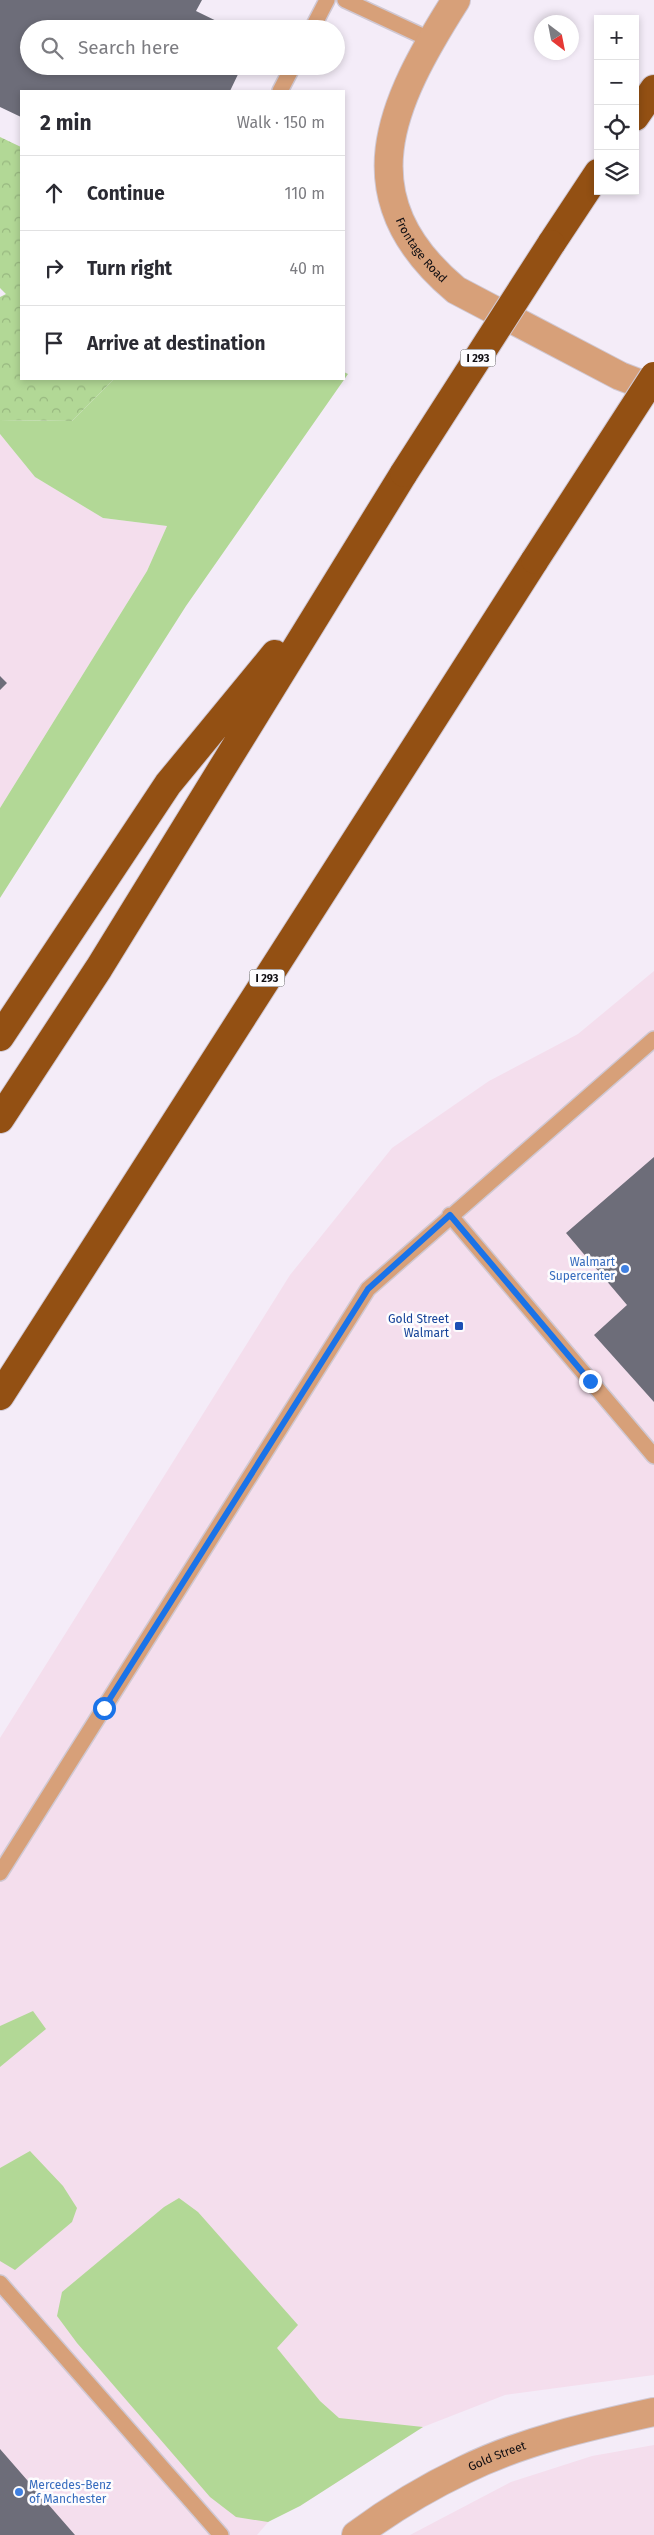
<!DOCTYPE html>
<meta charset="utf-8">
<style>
:root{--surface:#fff;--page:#f7f7f7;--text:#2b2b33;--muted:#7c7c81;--line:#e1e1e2}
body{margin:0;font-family:"Fira Sans",sans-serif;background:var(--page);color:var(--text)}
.controls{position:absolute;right:15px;top:15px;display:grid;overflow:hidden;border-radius:0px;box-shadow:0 2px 8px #0003}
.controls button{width:45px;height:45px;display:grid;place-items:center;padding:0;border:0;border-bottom:1px solid var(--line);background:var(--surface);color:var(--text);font:25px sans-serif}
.compass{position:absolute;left:534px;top:15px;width:45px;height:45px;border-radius:50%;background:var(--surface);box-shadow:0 2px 8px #0003;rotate:148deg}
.stop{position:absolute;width:15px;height:15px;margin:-11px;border:4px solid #1a73e8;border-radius:50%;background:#fff}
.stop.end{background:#1a73e8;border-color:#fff;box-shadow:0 1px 5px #0008}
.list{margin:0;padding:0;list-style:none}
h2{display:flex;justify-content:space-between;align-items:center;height:65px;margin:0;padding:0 20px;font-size:21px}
h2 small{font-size:16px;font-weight:400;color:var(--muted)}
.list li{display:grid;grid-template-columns:32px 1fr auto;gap:15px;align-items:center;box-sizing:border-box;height:75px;padding:0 20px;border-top:1px solid var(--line)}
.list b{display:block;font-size:19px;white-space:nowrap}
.list em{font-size:16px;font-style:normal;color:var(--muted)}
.icon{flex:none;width:28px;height:28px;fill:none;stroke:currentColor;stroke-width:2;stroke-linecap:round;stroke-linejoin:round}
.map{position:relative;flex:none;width:654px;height:2535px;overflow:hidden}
.search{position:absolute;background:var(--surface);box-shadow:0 2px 8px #0003;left:20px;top:20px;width:325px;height:55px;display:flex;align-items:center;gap:12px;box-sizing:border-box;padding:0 18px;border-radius:28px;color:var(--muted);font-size:19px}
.panel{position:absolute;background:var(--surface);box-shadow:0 2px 8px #0003;left:20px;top:90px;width:325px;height:290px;border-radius:0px}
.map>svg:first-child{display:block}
.commercial{fill:#f4deed}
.grass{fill:#b2d896}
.forest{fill:url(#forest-crowns)}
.building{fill:#6d6d79}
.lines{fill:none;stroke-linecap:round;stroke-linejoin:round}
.lane-casing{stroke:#d0c8d3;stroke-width:18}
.street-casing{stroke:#d0c8d3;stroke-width:30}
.highway-casing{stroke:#d0c8d3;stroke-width:30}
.lane{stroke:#d7a079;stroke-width:15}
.street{stroke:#d7a079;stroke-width:28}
.highway{stroke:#935013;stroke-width:28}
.highway-bridge-casing{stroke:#d0c8d3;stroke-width:30;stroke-linecap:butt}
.highway-bridge{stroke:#935013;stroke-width:28}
.route{stroke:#1a73e8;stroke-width:6}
.shop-dot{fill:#3f7fe0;stroke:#fdfcfe;stroke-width:2}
.transit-dot{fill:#1a4fb4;stroke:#fdfcfe;stroke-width:2}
.labels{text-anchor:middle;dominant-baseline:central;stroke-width:5;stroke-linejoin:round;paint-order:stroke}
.shield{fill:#fdfcfe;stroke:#575559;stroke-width:1}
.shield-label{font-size:11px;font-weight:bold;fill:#100e12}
.street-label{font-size:12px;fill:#100e12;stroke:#fdfcfe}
.shop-label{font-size:12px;fill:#366cbe;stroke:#fdfcfe;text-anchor:end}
.transit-label{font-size:12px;fill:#164399;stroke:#fdfcfe;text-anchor:end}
</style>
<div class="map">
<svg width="654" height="2535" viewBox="0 0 654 2535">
<defs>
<pattern id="forest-crowns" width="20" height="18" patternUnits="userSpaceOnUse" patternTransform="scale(1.25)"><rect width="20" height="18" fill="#b2d896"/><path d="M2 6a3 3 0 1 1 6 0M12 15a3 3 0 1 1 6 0" fill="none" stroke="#98b880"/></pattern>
</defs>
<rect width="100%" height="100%" fill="#f4ecf8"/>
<!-- commercial -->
<path class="commercial" d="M0,434L35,477L103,518L167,526L147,571L0,808Z
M654,971V2375L505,2395L423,2427L300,2506L276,2513L257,2535H0V1738L290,1275L392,1148L489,1081L578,1034Z
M654,2445V2535H410L511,2482L592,2456Z"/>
<!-- grass -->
<path class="grass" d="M344,372L348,374L186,606L0,898V808L147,571L167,526L103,518L35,477L0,434V420L72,421L114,379H344Z
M33,2011L46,2029L0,2067V2026Z
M30,2151L63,2186L77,2208L72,2222L15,2270L0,2261V2168Z
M179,2198L198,2212L298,2325L277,2348L320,2401L339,2418L423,2427L300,2506L268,2522L236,2517L210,2497L77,2343L57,2316L62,2292L164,2207Z"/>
<!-- forest -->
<path class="forest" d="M0,137L21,147V379H114L72,421L0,420V297L6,294L0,288Z"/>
<!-- building -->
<path class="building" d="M0,0H202L196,11L233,29H29V66H242L230,91H21V117L0,107Z
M0,676L7,683L0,690Z
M654,1157V1402L594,1335L627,1305L566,1233Z
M0,2449L75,2535H0Z"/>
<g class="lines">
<defs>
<path id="lane" d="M345,0L431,40
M312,29L327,0
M280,91L293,66
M450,1215L654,1456
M0,1873L368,1289L654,1039
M0,2283L221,2535"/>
<g id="street">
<path id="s1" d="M456,0C390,104 345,197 456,290L620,376L654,389"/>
<path id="s2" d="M356,2535C390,2510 426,2488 464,2470C523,2441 590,2426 654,2412"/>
</g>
<path id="highway" d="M635,117L654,89
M551,244L598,173
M0,1037L168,784L275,654
M0,1119L99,968L404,473
M0,1396L535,560"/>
</defs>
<!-- lane casing -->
<use href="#lane" class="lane-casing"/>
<!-- street casing -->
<use href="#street" class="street-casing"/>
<!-- highway casing -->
<use href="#highway" class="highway-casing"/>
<!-- lane -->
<use href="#lane" class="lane"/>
<!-- street -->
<use href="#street" class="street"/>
<!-- highway -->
<use href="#highway" class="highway"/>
<defs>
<path id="highway-bridge" d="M404,473L551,244
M535,560L654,376"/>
</defs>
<!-- highway-bridge casing -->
<use href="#highway-bridge" class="highway-bridge-casing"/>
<!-- highway-bridge -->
<use href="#highway-bridge" class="highway-bridge"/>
</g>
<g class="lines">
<!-- route -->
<path class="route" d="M104,1708L368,1289L450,1215L590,1381"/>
</g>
<!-- markers -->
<g class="shop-dot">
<circle cx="625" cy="1269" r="5"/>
<circle cx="19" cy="2492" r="5"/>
</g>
<rect class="transit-dot" x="454" y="1321" width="10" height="10" rx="2.5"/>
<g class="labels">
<!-- shield labels -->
<g class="shield">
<rect x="460.5" y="349.5" width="35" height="17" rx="4"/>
<rect x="249.5" y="969.5" width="35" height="17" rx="4"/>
</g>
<g class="shield-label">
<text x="478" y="358">I 293</text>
<text x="267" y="978">I 293</text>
</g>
<!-- street labels -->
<g class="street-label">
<text stroke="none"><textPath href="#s1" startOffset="274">Frontage Road</textPath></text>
<text stroke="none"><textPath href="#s2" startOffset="162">Gold Street</textPath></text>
</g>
<!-- shop labels -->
<g class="shop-label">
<text x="615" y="1262">Walmart<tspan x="615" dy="14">Supercenter</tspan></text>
<text x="29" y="2485" text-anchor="start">Mercedes-Benz<tspan x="29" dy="14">of Manchester</tspan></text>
</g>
<!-- transit labels -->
<g class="transit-label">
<text x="449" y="1319">Gold Street<tspan x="449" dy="14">Walmart</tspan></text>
</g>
</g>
</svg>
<div class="controls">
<button>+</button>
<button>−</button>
<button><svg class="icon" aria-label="locate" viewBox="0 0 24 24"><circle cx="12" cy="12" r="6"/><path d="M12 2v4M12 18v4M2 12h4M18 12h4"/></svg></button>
<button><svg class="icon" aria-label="layers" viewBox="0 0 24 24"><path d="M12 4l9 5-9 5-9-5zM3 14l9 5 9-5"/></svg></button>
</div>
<svg class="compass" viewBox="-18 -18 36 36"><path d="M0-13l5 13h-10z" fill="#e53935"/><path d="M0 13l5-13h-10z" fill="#7c7c81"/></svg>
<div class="stop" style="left:104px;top:1708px"></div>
<div class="stop end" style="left:590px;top:1381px"></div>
<div class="search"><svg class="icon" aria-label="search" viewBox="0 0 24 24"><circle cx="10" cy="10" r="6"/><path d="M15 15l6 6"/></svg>Search here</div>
<section class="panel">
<h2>2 min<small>Walk · 150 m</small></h2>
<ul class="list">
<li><svg class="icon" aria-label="ahead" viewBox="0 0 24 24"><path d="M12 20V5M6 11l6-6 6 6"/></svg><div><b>Continue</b></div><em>110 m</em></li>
<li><svg class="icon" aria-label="right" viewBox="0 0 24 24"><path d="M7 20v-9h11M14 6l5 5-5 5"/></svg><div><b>Turn right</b></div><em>40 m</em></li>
<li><svg class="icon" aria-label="arrive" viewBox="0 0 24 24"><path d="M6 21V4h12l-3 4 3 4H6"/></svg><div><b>Arrive at destination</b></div></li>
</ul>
</section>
</div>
